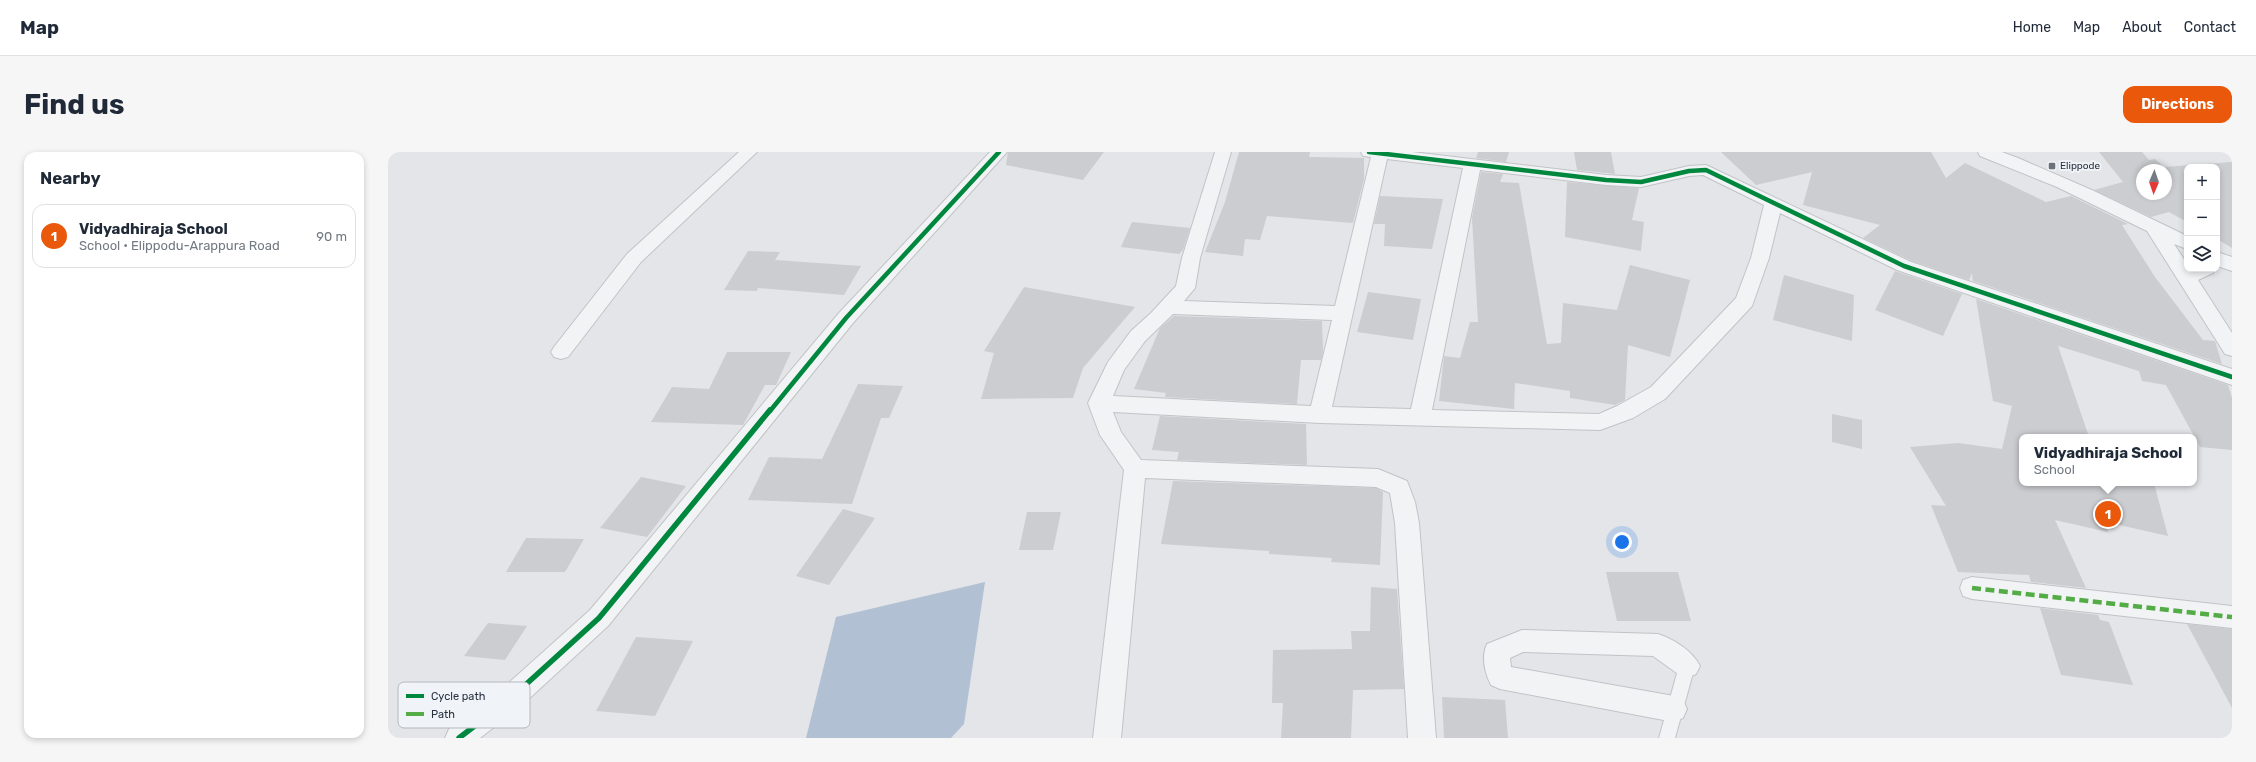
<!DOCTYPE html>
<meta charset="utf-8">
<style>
:root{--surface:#fff;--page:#f6f6f7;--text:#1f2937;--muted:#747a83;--line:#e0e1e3;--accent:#ea580c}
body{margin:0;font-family:Rubik,sans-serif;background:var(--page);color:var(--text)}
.controls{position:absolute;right:12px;top:12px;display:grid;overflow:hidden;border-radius:8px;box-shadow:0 2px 6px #0003}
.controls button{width:36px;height:36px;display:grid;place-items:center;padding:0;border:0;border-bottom:1px solid var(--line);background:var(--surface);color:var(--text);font:20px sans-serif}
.compass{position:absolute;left:1748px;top:12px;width:36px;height:36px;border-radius:50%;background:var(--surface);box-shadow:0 2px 6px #0003;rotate:182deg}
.you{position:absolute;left:1234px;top:390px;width:14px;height:14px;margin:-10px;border:3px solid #fff;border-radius:50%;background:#1a73e8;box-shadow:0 0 0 6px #1a73e833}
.badge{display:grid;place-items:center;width:26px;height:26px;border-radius:50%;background:var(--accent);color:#fff;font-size:13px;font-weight:700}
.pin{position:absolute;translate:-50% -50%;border:2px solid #fff;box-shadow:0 1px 4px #0006}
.popup{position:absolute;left:1631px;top:282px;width:178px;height:52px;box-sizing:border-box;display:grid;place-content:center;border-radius:8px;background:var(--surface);filter:drop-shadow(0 1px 3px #0005);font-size:13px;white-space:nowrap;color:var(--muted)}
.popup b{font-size:15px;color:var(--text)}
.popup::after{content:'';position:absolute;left:50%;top:100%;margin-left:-8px;border:8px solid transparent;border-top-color:var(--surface)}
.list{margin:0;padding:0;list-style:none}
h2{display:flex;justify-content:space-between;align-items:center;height:52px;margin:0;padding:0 16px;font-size:17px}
h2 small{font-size:13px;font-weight:400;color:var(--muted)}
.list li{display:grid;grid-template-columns:26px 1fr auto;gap:12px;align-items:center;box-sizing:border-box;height:64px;margin:0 8px 8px;padding:0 8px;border:1px solid var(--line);border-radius:12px}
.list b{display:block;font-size:15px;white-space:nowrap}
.list p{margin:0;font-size:13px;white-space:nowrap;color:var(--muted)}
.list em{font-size:13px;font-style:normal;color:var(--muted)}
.icon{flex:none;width:22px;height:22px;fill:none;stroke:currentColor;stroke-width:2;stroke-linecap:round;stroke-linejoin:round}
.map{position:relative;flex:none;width:1844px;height:586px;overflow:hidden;border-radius:12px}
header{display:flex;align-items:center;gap:24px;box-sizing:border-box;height:56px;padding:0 20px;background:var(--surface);border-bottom:1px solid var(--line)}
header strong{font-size:19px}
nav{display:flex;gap:22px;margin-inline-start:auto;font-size:14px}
.intro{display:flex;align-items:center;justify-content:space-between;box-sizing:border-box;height:96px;padding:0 24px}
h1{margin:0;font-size:28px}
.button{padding:10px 18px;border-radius:12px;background:var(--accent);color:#fff;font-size:14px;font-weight:700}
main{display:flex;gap:24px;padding:0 24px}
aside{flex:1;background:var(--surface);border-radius:12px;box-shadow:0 2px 6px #0003}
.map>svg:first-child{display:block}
.water{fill:#b1c1d3}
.building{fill:#cbcdd0;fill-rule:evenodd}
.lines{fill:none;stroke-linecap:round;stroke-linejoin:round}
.service-casing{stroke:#c1c3c6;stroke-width:2}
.minor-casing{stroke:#c1c3c6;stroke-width:2}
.tertiary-casing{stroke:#c1c3c6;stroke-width:2}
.service{fill:#f2f3f4;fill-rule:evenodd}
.minor{fill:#f2f3f4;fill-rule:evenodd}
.tertiary{fill:#f2f3f4;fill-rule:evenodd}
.quiet{stroke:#53ac46;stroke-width:4.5;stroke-dasharray:9 4.5;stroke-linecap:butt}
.cycleway-far1-casing{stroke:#f0f3f7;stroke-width:6}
.cycleway-casing{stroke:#f0f3f7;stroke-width:8}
.cycleway-far1{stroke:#00873e;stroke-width:4.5}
.cycleway{stroke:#00873e;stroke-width:5.5}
.poi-dot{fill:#6a717b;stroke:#f0f3f7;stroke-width:1.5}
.labels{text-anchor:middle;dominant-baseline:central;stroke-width:4;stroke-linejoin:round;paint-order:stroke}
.far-poi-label{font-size:10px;fill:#293241;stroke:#f0f3f7;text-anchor:start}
.key{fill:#f0f3f7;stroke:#b4b9c0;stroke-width:1}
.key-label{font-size:11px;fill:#293241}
</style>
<header>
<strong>Map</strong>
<nav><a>Home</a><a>Map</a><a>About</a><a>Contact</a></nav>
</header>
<div class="intro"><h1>Find us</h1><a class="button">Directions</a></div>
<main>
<aside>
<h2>Nearby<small></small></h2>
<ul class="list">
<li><span class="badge">1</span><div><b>Vidyadhiraja School</b><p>School · Elippodu-Arappura Road</p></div><em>90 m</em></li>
</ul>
</aside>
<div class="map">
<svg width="1844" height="586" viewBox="0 0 1844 586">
<rect width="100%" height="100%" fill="#e3e5e8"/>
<!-- water -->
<path class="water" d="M597,430L576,572L563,586H418L448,465Z"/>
<!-- building -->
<path class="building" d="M620,0H716L695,28L618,13Z
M851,0H922L921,5L976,6V27L965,71L879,64L872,88L857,87L855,104L817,100L837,50Z
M1090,0H1121L1118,10L1088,6Z
M1186,0H1223L1227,22L1189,18Z
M1333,0H1543L1558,26L1577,11L1658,50L1683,44L1740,72L1734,73L1767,125L1815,188L1827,189L1834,212L1585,129L1584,121L1581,128L1524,109L1475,86L1492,73L1415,53L1424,20L1368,33Z
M1711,0H1754L1761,8L1767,7L1776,15L1844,10V96L1829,87V15H1799V70L1781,60L1763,65L1706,38L1735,30ZM1754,18H1778V42H1754Z
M1093,20L1115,22L1112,30L1131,31L1159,192L1173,191L1175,151L1229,158L1242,113L1302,128L1282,205L1240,193L1237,248L1227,253L1182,246V239L1127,231L1126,257L1051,249L1056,204L1072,206L1082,170H1090L1084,66Z
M1179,30L1251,36L1244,68L1256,70L1253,99L1177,85Z
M992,44L1055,47L1044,97L996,94L997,72H986Z
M744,70L802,76L795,98L791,102L733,95Z
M360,99L392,100L387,108L473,114L456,143L370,136L369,139L336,138Z
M1507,119L1574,142L1555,184L1487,158Z
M1396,123L1466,143L1464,189L1385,168Z
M636,135L747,155L695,216L685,246L593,247L606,201L596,199Z
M980,140L1033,147L1025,188L969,180Z
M1588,147L1840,233L1844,246V298L1812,295L1778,233L1754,229L1751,219L1670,194L1701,285H1634V331H1766L1780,384L1718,370L1720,380L1667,368L1698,436L1643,430L1641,423L1570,420L1543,353L1558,354L1522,295L1570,291L1614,297L1624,254L1605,249Z
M786,164L934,169L935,200L933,208H913L909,252L777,245L778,241L746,237L772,176Z
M339,200H403L388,233H377L355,273L263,270L284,235L321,237Z
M470,232L515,234L501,266H493L464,352L360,348L381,305L434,307Z
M1444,262L1474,268V297L1444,290Z
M772,264L918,272L919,313L789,308L791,300L764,298Z
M253,325L298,334L259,385L212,376Z
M785,329L988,336L995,340L992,413L943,410L944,406L881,402V399L773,392Z
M455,357L487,366L441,433L408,424Z
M639,360H673L665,398H631Z
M138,386L196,387L177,420H118Z
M1218,420H1290L1303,469H1229Z
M983,435L1009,437L1016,537L965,538L963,586H893L895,551H884L885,498L964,497L963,479H982Z
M1652,456L1710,463L1712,468L1721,470L1745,533L1673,523Z
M100,471L139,474L117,508L76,504Z
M1799,472L1844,477V556Z
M248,485L305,489L267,564L208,559Z
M1054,545L1117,548L1120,586H1056Z"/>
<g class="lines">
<defs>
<path id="service" d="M1299,507L1304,509L1307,514L1287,586H1271L1291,514L1294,509Z"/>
<path id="minor" d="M351,0H369L253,110L180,205L173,207L166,205L163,200L166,195L239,102Z
M602,0H619L465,171L220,474L132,555L92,586H57L61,577L114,537L202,458L451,161Z
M827,0H843L812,106L807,136L796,149L947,154L983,5L975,4L973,0H1024L1218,23L1253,25L1301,14L1318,13L1523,110L1844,217V233L1509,118L1392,61L1381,106L1364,154L1277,247L1245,266L1212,278L932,271L725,260L733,280L753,308L990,317L1019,329L1027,350L1031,371L1048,586H1020L1007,371L1002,341L988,335L757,326L733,586H705L736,318L712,283L700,251L720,210L743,179L763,161L788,134L794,106ZM999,7L1075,16L1023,257L944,255ZM1092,18L1218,33L1253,35L1301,24L1315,23L1376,53L1363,106L1348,146L1263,235L1229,254L1211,262L1044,258ZM785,162L944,168L923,254L725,244L736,218L757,189Z
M1584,425L1844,454V476L1584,447L1575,444L1572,436L1575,428Z
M1134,478L1270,482C1285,487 1305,499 1312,514L1308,522L1299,526L1290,522L1265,504L1135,500L1122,506L1123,515L1286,544L1295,548L1299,557L1295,566L1286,570L1112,537L1103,533C1097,521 1093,505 1099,492Z"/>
<path id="tertiary" d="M1590,0H1614L1630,6L1706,39L1799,84V97L1786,92L1799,112V117H1827L1825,121L1810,128L1844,181V204L1837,202L1759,79L1669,35L1592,4Z
M1829,100L1844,105V119L1829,114Z"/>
</defs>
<!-- service casing -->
<use href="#service" class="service-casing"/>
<!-- minor casing -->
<use href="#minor" class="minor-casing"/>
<!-- tertiary casing -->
<use href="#tertiary" class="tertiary-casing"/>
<!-- service -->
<use href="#service" class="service"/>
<!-- minor -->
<use href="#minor" class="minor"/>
<!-- tertiary -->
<use href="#tertiary" class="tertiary"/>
<!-- quiet -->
<path class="quiet" d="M1584,436L1844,465"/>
<defs>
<path id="cycleway-far1" d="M981,0L1218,28L1253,30L1301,19L1318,18L1516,114L1844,225
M382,259L458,166L611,0"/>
<path id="cycleway" d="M71,586L123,546L211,466L382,258"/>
</defs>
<!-- cycleway-far1 casing -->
<use href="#cycleway-far1" class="cycleway-far1-casing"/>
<!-- cycleway casing -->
<use href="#cycleway" class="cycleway-casing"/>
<!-- cycleway-far1 -->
<use href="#cycleway-far1" class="cycleway-far1"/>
<!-- cycleway -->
<use href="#cycleway" class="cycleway"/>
</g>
<!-- markers -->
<rect class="poi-dot" x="1660" y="10" width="8" height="8" rx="2"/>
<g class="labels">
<!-- far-poi labels -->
<g class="far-poi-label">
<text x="1672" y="14">Elippode</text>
</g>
</g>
<!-- legend -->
<rect x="10" y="530" width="132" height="46" rx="6" class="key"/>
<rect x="18" y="542" width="18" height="4" fill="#00873e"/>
<rect x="18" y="560" width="18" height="4" fill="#53ac46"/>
<g class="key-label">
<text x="43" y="548">Cycle path</text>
<text x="43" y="566">Path</text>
</g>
</svg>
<div class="controls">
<button>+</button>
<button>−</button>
<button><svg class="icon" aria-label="layers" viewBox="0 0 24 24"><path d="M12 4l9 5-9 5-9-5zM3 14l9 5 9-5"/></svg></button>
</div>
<svg class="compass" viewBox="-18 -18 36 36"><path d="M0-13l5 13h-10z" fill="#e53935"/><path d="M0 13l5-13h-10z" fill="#747a83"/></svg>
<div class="you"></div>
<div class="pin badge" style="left:1720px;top:362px">1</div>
<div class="popup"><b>Vidyadhiraja School</b>School</div>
</div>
</main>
